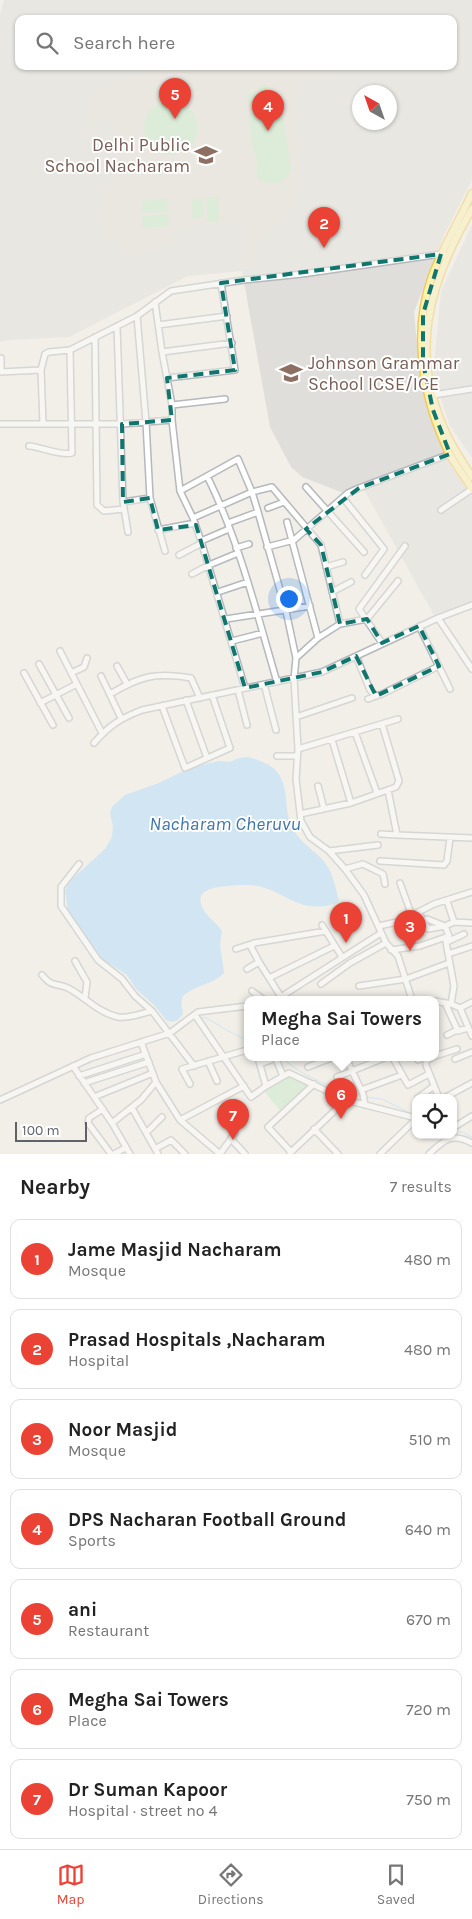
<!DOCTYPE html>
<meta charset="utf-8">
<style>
:root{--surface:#fff;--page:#f2f2f2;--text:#222;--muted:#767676;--line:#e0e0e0;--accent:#ea4335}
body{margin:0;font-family:Karla,sans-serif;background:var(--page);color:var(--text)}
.controls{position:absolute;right:15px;bottom:15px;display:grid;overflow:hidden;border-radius:10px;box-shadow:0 1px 4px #0004}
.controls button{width:45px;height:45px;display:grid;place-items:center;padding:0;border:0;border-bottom:1px solid var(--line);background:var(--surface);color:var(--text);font:25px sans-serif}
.compass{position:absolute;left:352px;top:85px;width:45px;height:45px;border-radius:50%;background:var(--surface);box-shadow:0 1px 4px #0004;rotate:320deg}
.scale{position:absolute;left:15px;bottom:12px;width:72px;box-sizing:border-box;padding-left:5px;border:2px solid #5f6368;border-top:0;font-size:14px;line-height:18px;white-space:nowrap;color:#5f6368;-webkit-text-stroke:4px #fff;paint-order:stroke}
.you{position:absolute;left:288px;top:598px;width:18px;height:18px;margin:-12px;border:4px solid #fff;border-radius:50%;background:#1a73e8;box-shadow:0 0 0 8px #1a73e833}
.badge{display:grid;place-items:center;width:32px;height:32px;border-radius:50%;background:var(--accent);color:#fff;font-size:16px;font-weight:700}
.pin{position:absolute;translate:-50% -41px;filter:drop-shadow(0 1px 2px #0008)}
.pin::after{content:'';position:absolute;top:26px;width:18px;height:15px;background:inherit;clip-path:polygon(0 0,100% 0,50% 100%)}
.popup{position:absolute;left:244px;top:996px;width:195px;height:65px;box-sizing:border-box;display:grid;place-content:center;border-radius:10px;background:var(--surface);filter:drop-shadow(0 1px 4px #0005);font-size:16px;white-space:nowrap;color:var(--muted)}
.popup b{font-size:19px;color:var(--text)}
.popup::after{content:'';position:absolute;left:50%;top:100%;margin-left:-10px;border:10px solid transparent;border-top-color:var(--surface)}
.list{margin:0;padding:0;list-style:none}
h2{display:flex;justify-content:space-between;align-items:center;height:65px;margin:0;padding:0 20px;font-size:21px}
h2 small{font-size:16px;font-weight:400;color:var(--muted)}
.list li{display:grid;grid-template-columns:32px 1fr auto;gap:15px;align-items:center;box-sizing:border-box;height:80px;margin:0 10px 10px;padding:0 10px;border:1px solid var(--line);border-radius:10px}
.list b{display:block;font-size:19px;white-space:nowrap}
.list p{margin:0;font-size:16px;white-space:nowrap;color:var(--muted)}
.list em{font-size:16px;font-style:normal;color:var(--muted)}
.icon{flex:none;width:28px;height:28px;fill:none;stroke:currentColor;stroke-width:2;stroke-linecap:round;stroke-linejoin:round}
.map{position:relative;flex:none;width:472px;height:1154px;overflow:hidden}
.search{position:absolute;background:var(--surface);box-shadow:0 1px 4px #0004;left:15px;right:15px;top:15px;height:55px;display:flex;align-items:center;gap:12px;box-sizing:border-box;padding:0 18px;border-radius:10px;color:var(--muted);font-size:19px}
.sheet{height:695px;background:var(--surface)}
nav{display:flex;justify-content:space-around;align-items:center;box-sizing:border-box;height:70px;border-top:1px solid var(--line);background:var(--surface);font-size:14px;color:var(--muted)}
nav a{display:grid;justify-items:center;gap:2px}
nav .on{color:var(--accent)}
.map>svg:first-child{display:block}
.industrial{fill:#e0deda;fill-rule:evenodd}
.education{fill:#e1ded6}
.green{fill:#c5e8c5}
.water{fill:#aadaff}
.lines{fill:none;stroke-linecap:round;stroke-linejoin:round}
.stream{stroke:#aadaff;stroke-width:1}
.minor-casing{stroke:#b5b8bc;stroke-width:8}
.major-casing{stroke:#f2c960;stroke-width:9}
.minor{stroke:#fff;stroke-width:5}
.major{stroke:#fff2af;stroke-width:6}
.marked{fill:none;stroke:#0f766e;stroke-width:4;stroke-dasharray:10 6;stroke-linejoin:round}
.labels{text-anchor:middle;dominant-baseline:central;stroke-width:4;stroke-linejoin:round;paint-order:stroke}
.education-label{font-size:18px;fill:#785e54;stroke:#fff;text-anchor:end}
.water-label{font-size:19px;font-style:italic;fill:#4174aa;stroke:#fff}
</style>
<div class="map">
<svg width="472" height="1154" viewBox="0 0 472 1154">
<rect width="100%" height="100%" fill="#f1efe8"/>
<!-- industrial -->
<path class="industrial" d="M4,0H472V180L444,235L414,312L420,377L441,442L472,490V601L434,615L363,488L346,494L302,477L291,467L270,427L242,271L188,276L69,337L9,340L0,342V15ZM19,19H453V66H19ZM360,92H390V122H360Z
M472,225V458L450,426L433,376L441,291Z"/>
<!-- education -->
<path class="education" d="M176,66H387L291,78L301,188L270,231L256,245L255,269L240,268L244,222L190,225L172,232L174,241L144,256L122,253L121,241H108L101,228L103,186H115L112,117L88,123L86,99L125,80Z"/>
<!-- green -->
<path class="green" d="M267,84L272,103L261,105L257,87Z
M256,92L260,109L251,111L247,95Z
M144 128a27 27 0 1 1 54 0a27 27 0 1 1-54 0Z
M282,108L291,170C287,184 271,186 259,180L257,175L258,161L253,148L248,114Z
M207,197H218L219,222H208Z
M167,199L168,211L142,213V201Z
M203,199L204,217L192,218V200Z
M168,214L169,226L143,228L142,216Z
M289,1074L311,1085L282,1113L264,1091Z"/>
<!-- water -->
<path class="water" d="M248,757C258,760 271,764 278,773C289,789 284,808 291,825C297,840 311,848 322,859C333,871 335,886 339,901C330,907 320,907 309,906C291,903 277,890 259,886C248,884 211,885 203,893C200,896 200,900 201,904C204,915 216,922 222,931L220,944L224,973C214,984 195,985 183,996L181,1002L183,1014L178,1020L172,1022L166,1020L155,1006L136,989L127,975L102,959L68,911L65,890L71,880L105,849L112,837L113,826L110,813L112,807L125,795L159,783L192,767L219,761L230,762L239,758Z"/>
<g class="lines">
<!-- stream -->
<path class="stream" d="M201,1019L205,1017L228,1031L247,1040
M282,1058C303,1077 334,1089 361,1096
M365,1097L382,1099L416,1116
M453,1132H462L472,1137"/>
<defs>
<path id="minor" d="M155,302L162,352L172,405V420L180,491L193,518L201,541L245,688
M137,316L146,422L150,498L165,551
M158,325L227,316
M117,326L123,502L128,532
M95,337L97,505L104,511L124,509
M162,352L232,343
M1,371V358
M0,372L41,370
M167,378L235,370L221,283
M433,395L472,389
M172,405L225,399
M0,424H122L172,420
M43,424L41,370L45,354L49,352L70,350L137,316L171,291L244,280L302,274L441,254L447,256
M29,446C41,447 61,456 72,453L70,350
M209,480C240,544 257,614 277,682
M306,487L364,552
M180,491L238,459L252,492L258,512L286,611L296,658L294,679L298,749L296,779L301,821L310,837L329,851L345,869L364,895L386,943L398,956L412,1000
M343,498L384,549L365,575
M123,502L150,498
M268,508L284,502
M441,510L472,489
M193,518L252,492L272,487L321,545L340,624
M287,522L318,638
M228,523L258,512
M158,530L195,523
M201,541L229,529
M267,547L294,540L348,493L359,488L450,454
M236,548L249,544
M179,555L202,543
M326,567L343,562
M192,574L209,565L238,553
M218,592L248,582
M332,592L351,582
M438,618L472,669
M226,619L310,606
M419,626L450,689
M232,641L263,633
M382,643L359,609L405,546
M60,651L102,733
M356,656L370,690L376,696
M296,658L318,638L340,624L367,619L398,581
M39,664L69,718
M117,666L127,684
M24,673L53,725
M71,673L84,667L87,658
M101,676L121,718
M264,684L276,730
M238,690L247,725
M110,694C141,676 155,672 191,678L200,698
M368,699L382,694L439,666
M186,700L207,758
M40,703L77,684
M162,706L185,768L230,748L212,695
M296,717L352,698
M355,732L377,793
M332,740L351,803
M94,743C110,725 119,719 142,710L322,672L438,618L472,605
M298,749L398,719
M277,756H297
M318,786L324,809
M300,814L351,803L396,787L399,781L382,724
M381,834L397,835L388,790
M397,835L472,838
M329,851L378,845
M380,861L444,865L447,861L450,838
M79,864L61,887V906L98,960L122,979L135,996L152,1011L194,1066
M345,869L363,864L383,874L385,884
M400,883L412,916
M447,901L454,922
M419,913L428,929L445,926L449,936L446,942L454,986L451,1004
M427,919L445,926L454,922L472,923
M322,925L342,957
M379,926L401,921L434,904L472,892
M447,942L464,934
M236,949L251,944
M391,950L420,946L449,936
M448,954L472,946
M75,961L87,982L85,998
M259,962L251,947L254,943L326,931
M247,969L259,962L281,997
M42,975C53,988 54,982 68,988C85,997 99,1013 118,1017C128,1019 143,1013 152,1011
M269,978L334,946
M321,984L350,963L386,943
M359,986L406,979L449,963
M252,991L264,1000
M276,1000L381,933
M435,1001L451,1004L460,1008L472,1002
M445,1003L458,1031L468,1028
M460,1008L472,1036
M195,1015L251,1097L266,1086L289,1073L346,1100L416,1118
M447,1035L457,1030
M141,1042L156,1082L180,1120L220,1154
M435,1056L457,1049
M258,1058L266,1086
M346,1058L363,1094L365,1105
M393,1058L408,1085L429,1074
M431,1058L426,1061V1065L439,1098
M276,1059L283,1076
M455,1059L472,1052
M418,1060L422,1058
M208,1061L217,1081
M260,1064L271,1060
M73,1066L112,1123L130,1154
M308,1067L331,1058
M79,1076L146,1054
M337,1077L384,1058
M84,1083L149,1062
M190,1084L182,1069L247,1050
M361,1090L402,1075
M94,1097L153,1073
M418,1098L434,1086
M444,1098L472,1083
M0,1100L91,1058L170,1033L198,1012L247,1006
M132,1108L158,1154
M103,1109L89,1118L88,1123L111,1154
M180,1120L244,1086
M112,1123L141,1100L156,1082
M456,1126L472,1116
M314,1129L338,1154
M146,1133L162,1117
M231,1139L245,1154
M155,1149L171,1140L185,1154
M291,1152L268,1127L314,1084
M290,1153L346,1100
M114,1154L125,1148
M220,1154L235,1133V1130L223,1117
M380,1154L416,1119
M429,1154C444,1140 452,1132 472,1143"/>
<path id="major" d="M472,193C459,221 443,247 432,276C411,333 423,400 449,453C456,466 465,477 472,489
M472,209C428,284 408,355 448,437C455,451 464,464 472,477"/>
</defs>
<!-- minor casing -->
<use href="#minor" class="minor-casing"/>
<!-- major casing -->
<use href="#major" class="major-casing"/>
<!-- minor -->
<use href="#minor" class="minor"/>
<!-- major -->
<use href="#major" class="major"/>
</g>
<!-- marked area -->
<path d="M0 0H472V1154H0ZM441,254L423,314V363L433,410L450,454L359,488L306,529L321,545L340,624L367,619L382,643L419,626L439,666L376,696L356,656L322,672L245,688L196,525L158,530L150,498L123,502L122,424L172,420L167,378L235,370L221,283Z" fill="#f1efe8" fill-opacity=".55" fill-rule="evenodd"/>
<path class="marked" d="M441,254L423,314V363L433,410L450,454L359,488L306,529L321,545L340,624L367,619L382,643L419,626L439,666L376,696L356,656L322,672L245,688L196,525L158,530L150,498L123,502L122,424L172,420L167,378L235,370L221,283Z"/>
<!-- icons -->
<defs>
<symbol id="school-bare" viewBox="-9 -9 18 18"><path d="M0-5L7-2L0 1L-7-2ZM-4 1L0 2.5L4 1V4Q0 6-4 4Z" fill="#8d6e63" stroke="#fff" stroke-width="2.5" paint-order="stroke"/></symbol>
</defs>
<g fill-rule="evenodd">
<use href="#school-bare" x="190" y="139" width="32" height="32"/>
<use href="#school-bare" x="275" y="357" width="32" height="32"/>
</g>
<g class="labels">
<!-- education labels -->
<g class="education-label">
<text x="190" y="145">Delhi Public<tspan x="190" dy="21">School Nacharam</tspan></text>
<text x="308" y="363" text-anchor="start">Johnson Grammar<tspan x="308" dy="21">School ICSE/ICE</tspan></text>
</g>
<!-- water labels -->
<g class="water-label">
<text x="225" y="824">Nacharam Cheruvu</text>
</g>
</g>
</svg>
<div class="controls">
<button><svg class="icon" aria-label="locate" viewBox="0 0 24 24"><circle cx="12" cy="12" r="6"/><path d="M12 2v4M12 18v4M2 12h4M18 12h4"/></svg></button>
</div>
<svg class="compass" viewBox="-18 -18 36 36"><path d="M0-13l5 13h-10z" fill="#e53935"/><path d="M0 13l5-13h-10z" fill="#767676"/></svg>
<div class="scale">100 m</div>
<div class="you"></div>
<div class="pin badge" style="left:346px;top:943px">1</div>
<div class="pin badge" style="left:324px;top:248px">2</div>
<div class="pin badge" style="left:410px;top:951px">3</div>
<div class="pin badge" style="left:268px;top:131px">4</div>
<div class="pin badge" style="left:175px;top:119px">5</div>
<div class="pin badge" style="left:341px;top:1119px">6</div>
<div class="popup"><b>Megha Sai Towers</b>Place</div>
<div class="pin badge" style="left:233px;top:1140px">7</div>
<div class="search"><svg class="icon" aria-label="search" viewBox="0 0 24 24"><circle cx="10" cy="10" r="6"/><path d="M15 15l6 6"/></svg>Search here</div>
</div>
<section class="sheet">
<h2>Nearby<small>7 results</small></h2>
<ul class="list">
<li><span class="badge">1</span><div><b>Jame Masjid Nacharam</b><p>Mosque</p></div><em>480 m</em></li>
<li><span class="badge">2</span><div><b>Prasad Hospitals ,Nacharam</b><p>Hospital</p></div><em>480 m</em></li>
<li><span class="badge">3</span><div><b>Noor Masjid</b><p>Mosque</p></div><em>510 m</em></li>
<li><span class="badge">4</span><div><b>DPS Nacharan Football Ground</b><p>Sports</p></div><em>640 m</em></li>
<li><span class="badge">5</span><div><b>ani</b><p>Restaurant</p></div><em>670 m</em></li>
<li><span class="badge">6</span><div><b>Megha Sai Towers</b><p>Place</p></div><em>720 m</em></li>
<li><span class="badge">7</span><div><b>Dr Suman Kapoor</b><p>Hospital · street no 4</p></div><em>750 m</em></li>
</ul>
</section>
<nav>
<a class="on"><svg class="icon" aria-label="map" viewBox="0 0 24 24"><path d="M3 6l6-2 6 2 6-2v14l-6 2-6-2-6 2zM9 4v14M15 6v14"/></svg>Map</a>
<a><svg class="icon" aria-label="directions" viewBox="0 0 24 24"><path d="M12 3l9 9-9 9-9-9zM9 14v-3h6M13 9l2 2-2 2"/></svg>Directions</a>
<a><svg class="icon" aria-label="saved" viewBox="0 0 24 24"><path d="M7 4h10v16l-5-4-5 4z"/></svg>Saved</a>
</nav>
